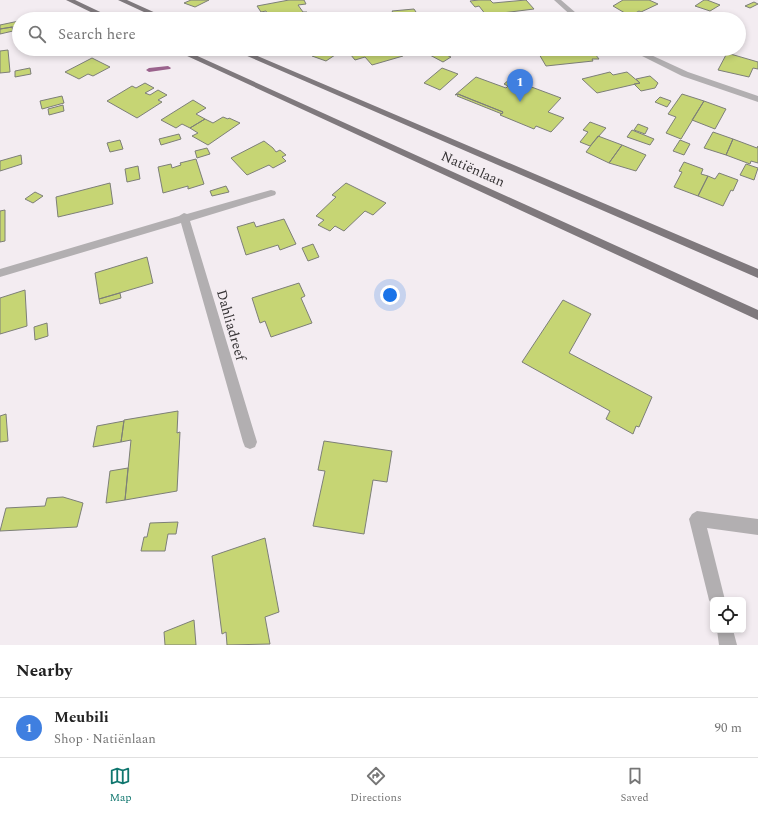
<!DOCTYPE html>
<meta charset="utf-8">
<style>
:root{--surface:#fff;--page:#f2f2f2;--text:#222;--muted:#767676;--line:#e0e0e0;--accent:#0f766e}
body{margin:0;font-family:Spectral,serif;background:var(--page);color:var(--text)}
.controls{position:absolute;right:12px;bottom:12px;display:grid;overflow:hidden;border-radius:6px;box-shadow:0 2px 6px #0003}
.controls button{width:36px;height:36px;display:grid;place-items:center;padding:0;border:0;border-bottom:1px solid var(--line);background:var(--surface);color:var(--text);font:20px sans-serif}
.you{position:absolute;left:390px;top:295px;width:14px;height:14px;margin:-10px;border:3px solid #fff;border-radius:50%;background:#1a73e8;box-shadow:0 0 0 6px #1a73e833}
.badge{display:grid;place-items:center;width:26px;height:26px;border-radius:50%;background:var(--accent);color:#fff;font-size:13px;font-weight:700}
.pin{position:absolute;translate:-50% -33px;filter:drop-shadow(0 1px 2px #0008)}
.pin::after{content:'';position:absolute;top:21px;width:14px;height:12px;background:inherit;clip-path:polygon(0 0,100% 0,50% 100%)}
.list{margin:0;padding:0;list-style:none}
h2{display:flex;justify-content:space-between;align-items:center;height:52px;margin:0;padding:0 16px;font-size:17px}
h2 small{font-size:13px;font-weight:400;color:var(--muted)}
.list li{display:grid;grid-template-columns:26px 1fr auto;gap:12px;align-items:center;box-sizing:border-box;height:60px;padding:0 16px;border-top:1px solid var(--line)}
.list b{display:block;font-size:15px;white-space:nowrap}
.list p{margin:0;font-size:13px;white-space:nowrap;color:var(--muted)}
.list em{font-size:13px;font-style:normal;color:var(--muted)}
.icon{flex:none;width:22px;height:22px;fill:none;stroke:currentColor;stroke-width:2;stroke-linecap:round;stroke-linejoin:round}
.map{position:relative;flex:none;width:758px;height:645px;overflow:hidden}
.search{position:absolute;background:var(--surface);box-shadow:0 2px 6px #0003;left:12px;right:12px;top:12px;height:44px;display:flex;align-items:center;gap:10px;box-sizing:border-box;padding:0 14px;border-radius:22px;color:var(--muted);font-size:15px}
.sheet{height:112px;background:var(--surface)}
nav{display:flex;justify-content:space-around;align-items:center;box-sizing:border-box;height:56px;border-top:1px solid var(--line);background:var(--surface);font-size:11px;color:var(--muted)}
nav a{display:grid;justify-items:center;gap:2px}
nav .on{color:var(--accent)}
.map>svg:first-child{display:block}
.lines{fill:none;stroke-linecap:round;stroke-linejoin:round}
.stream{fill:#9a628c;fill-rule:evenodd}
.building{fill:#c6d574;stroke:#7d7f78}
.street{fill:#b2afb1;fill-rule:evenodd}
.primary{fill:#7f797d;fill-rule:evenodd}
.labels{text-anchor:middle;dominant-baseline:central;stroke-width:3;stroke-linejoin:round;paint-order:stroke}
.street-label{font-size:14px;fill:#353234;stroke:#f3ecf1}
</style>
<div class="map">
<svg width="758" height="645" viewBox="0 0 758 645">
<rect width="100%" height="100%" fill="#f3ecf1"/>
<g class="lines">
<!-- stream -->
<path class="stream" d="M168,66L171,68L170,69L149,72L146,70L149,68Z"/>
</g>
<!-- building -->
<path class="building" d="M191,0H209L195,7L184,3Z
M289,0H304L306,4L298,5L303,12H307L312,19H270L266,11L261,12L257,6Z
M479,0H490L493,3L526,0L534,9L486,15L479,6L475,7L470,1Z
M623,0H649L658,4L641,12L639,11L630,16L613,6Z
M704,0H707L720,5L710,11L695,6Z
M754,2L758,4L750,8L745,6Z
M414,9L418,15L396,18L392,11Z
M378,13L380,18L369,19L368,14Z
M19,21V26L0,29V25Z
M12,27L13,31L0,34V29Z
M322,49H338L341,51L326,61L312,56Z
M346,49H396L403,56L372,65L365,57L355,60Z
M583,49H591L599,59H592L593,61L546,66L539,54Z
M8,50L10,72L0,73V51Z
M435,50L451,57L443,62L428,54Z
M727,53L758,62V69L753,68L749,77L718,70Z
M92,58L110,67L93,76L88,74L79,79L65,72Z
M30,68L31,74L15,77V71Z
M442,68L458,74L440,90L424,83Z
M610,72L613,75L627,72L640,83L597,93L582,79Z
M650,76L658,83L655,88L641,91L634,84L640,83L636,79Z
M476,77L506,88L508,86L504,84L510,79L561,98L548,112L564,118L551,132L536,126L534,129L500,115L503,112L458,94L455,95Z
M145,83L154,88L145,93L150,95L158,90L167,95L158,100L162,102L137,118L107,101L132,86L136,88Z
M458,94L470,99L503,112L502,114L457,96Z
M682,94L704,101L681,139L666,133L676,117L668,114Z
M62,96L64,103L42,109L40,101Z
M660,97L671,101L667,107L655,102Z
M193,100L206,108L196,114L205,119L190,128L182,124L176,128L161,120Z
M704,101L726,109L715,129L692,120Z
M63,105L64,111L49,115L48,109Z
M223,117L228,119L229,118L240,123L208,145L192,136L198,133L190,128L205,119L213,123Z
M590,122L606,128L590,146L580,142L588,132L583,130Z
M638,124L648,128L645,134L634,130Z
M632,130L654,139L650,145L627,137Z
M713,132L733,139L726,155L704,148Z
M179,134L181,139L161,145L159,139Z
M598,136L622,145L609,163L586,152Z
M733,139L757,148L758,146V163L751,161L750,164L726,155Z
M120,140L123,149L110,152L107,143Z
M680,140L690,144L684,155L673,151Z
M264,141L273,148L276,152L280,150L286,155L282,157L286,161L273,168L269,165L247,175L231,158Z
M622,145L646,155L636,171L609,163Z
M207,148L210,154L197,158L195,151Z
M21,155L22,164L0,171V161Z
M196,159L204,184L188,189V186L163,193L158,167L171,164L172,168L181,165L180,163Z
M684,162L703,169L701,174L708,176L698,196L674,187L682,172L679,171Z
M746,164L758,168L754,180L740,175Z
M138,166L140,179L127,182L125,169Z
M719,173L738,180L733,191L731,190L723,206L698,196L708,176L715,179Z
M110,183L113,204L58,217L56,197Z
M346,183L386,203L373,215L365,211L344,231L335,226L330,231L318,225L324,220L316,216L336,197L332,195Z
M226,186L229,192L212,196L210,191Z
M35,192L43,196L33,203L25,199Z
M5,210V241L0,242V211Z
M284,219L296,244L280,250L278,245L246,255L237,227L254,222L256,227Z
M313,244L319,257L308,261L302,248Z
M147,257L153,283L99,299L95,273Z
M299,283L305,296L301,298L312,323L271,337L265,321L260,323L252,298Z
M25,290L27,326L0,334V298Z
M120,293L121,298L100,304L99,299Z
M563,300L591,314L569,353L652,397L639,427L636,426L633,434L606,419L610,411L522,362Z
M47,323L48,336L35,340L34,327Z
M178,411L177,433L180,432L177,491L125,500L131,440L121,442L124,420Z
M6,414L8,441L0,442V416Z
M124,421L121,442L93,447L97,426Z
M324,441L392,451L387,482L373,480L364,534L313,526L325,471L318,470Z
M128,468L125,500L106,503L110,471Z
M63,497L83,503L77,527L0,531L6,508L45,506L47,498Z
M178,522L176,534H168L165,551H141L144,537H147L150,523Z
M265,538L279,612L265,617L270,644L227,645L226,632L222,634L212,556Z
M194,620L196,645H165L164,632Z"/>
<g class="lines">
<!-- street -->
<path class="street" d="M554,0H561L583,19H575Z
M628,49H638L688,72L758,96V102L682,76Z
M271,190L275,191L276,193L275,195L190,221L257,442L255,447L250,449L245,447L243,442L181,223L0,277V269L179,216L184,213L187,214Z
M697,511L758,519V535L707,528L725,600H713V607L709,600L689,519L692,514Z
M717,630H733L737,645H719Z"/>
<!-- primary -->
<path class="primary" d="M66,0H75L115,19H105Z
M118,0H127L169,19H159Z
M172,49H182L758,310V320Z
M231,49H241L758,269V278Z"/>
</g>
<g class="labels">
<!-- street labels -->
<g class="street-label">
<text transform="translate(473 169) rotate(24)">Natiënlaan</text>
<text transform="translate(231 325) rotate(74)">Dahliadreef</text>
</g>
</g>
</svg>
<div class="controls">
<button><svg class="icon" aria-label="locate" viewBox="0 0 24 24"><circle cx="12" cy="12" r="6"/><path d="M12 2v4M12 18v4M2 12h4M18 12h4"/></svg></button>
</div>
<div class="you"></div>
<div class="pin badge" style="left:520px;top:102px;background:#3f7fe0">1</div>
<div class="search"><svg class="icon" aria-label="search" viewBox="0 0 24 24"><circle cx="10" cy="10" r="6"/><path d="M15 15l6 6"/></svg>Search here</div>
</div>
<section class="sheet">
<h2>Nearby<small></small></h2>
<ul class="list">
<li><span class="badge" style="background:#3f7fe0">1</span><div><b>Meubili</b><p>Shop · Natiënlaan</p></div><em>90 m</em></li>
</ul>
</section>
<nav>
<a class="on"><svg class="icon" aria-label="map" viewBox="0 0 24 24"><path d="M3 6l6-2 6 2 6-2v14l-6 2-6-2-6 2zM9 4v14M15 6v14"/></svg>Map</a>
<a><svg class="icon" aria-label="directions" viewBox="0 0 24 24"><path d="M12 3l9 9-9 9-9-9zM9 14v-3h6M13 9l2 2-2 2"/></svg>Directions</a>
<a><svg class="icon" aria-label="saved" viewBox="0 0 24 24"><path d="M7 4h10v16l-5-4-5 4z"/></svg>Saved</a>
</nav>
